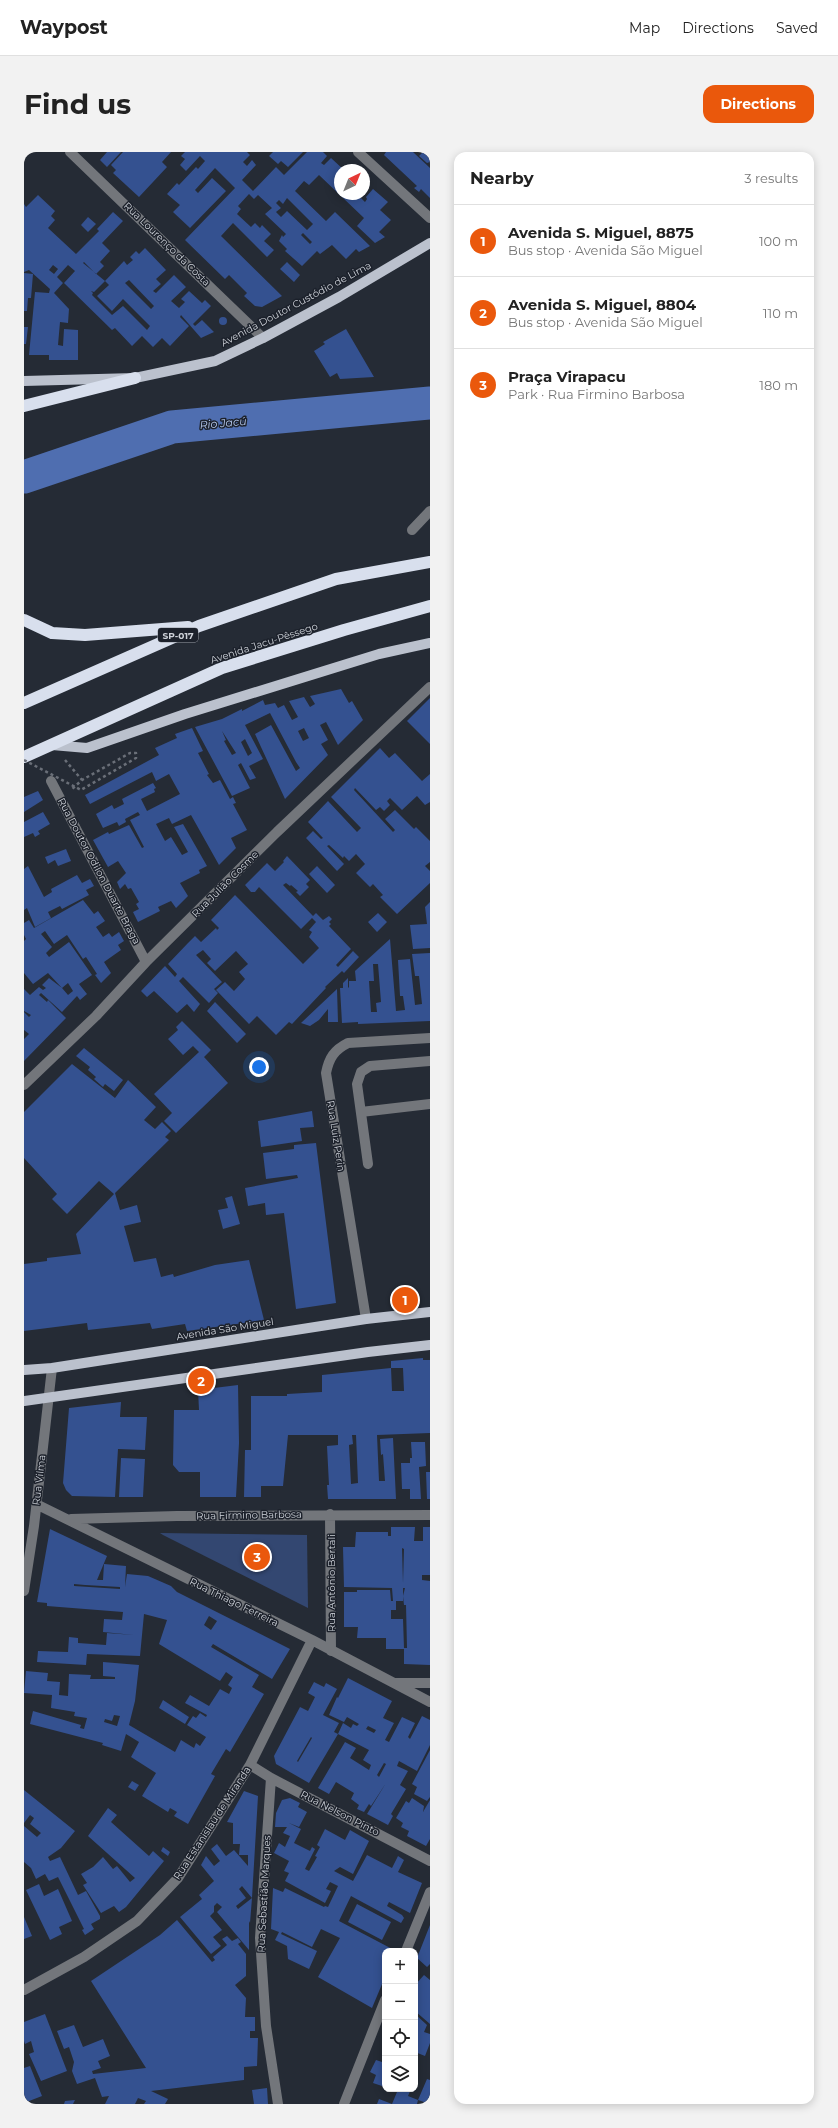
<!DOCTYPE html>
<meta charset="utf-8">
<style>
:root{--surface:#fff;--page:#f2f2f2;--text:#222;--muted:#767676;--line:#e0e0e0;--accent:#ea580c}
body{margin:0;font-family:Montserrat,sans-serif;background:var(--page);color:var(--text)}
.controls{position:absolute;right:12px;bottom:12px;display:grid;overflow:hidden;border-radius:8px;box-shadow:0 2px 10px #0003}
.controls button{width:36px;height:36px;display:grid;place-items:center;padding:0;border:0;border-bottom:1px solid var(--line);background:var(--surface);color:var(--text);font:20px sans-serif}
.compass{position:absolute;left:310px;top:12px;width:36px;height:36px;border-radius:50%;background:var(--surface);box-shadow:0 2px 10px #0003;rotate:43deg}
.you{position:absolute;left:235px;top:915px;width:14px;height:14px;margin:-10px;border:3px solid #fff;border-radius:50%;background:#1a73e8;box-shadow:0 0 0 6px #1a73e833}
.badge{display:grid;place-items:center;width:26px;height:26px;border-radius:50%;background:var(--accent);color:#fff;font-size:13px;font-weight:700}
.pin{position:absolute;translate:-50% -50%;border:2px solid #fff;box-shadow:0 1px 4px #0006}
.list{margin:0;padding:0;list-style:none}
h2{display:flex;justify-content:space-between;align-items:center;height:52px;margin:0;padding:0 16px;font-size:17px}
h2 small{font-size:13px;font-weight:400;color:var(--muted)}
.list li{display:grid;grid-template-columns:26px 1fr auto;gap:12px;align-items:center;box-sizing:border-box;height:72px;padding:0 16px;border-top:1px solid var(--line)}
.list b{display:block;font-size:15px;white-space:nowrap}
.list p{margin:0;font-size:13px;white-space:nowrap;color:var(--muted)}
.list em{font-size:13px;font-style:normal;color:var(--muted)}
.icon{flex:none;width:22px;height:22px;fill:none;stroke:currentColor;stroke-width:2;stroke-linecap:round;stroke-linejoin:round}
.map{position:relative;flex:none;width:406px;height:1952px;overflow:hidden;border-radius:12px}
header{display:flex;align-items:center;gap:24px;box-sizing:border-box;height:56px;padding:0 20px;background:var(--surface);border-bottom:1px solid var(--line)}
header strong{font-size:19px}
nav{display:flex;gap:22px;margin-inline-start:auto;font-size:14px}
.intro{display:flex;align-items:center;justify-content:space-between;box-sizing:border-box;height:96px;padding:0 24px}
h1{margin:0;font-size:28px}
.button{padding:10px 18px;border-radius:12px;background:var(--accent);color:#fff;font-size:14px;font-weight:700}
main{display:flex;gap:24px;padding:0 24px}
aside{flex:1;background:var(--surface);border-radius:12px;box-shadow:0 2px 10px #0003}
.map>svg:first-child{display:block}
.green{fill:#334771}
.lines{fill:none;stroke-linecap:round;stroke-linejoin:round}
.river{stroke:#4f6eb0;stroke-width:33}
.building{fill:#345190;fill-rule:evenodd}
.path{stroke:#6a6f78;stroke-width:2.5;stroke-dasharray:3 3;stroke-linecap:butt}
.minor{stroke:#73767b;stroke-width:10}
.major{stroke:#bbc1cd;stroke-width:10}
.highway{stroke:#d8dfed;stroke-width:12}
.path-bridge{stroke:#6a6f78;stroke-width:2.5;stroke-dasharray:3 3;stroke-linecap:butt}
.labels{text-anchor:middle;dominant-baseline:central;stroke-width:3;stroke-linejoin:round;paint-order:stroke}
.shield{fill:#1c212b;stroke:#999da5;stroke-width:1}
.shield-label{font-size:9px;font-weight:bold;fill:#ced2d9}
.street-label{font-size:10px;fill:#ced2d9;stroke:#1c212b}
.water-label{font-size:11px;font-style:italic;fill:#b6c9ee;stroke:#1c212b}
</style>
<header>
<strong>Waypost</strong>
<nav><a>Map</a><a>Directions</a><a>Saved</a></nav>
</header>
<div class="intro"><h1>Find us</h1><a class="button">Directions</a></div>
<main>
<div class="map">
<svg width="406" height="1952" viewBox="0 0 406 1952">
<rect width="100%" height="100%" fill="#252b35"/>
<!-- green -->
<path class="green" d="M136,1381L283,1383L284,1456L139,1383Z"/>
<g class="lines">
<!-- river -->
<path class="river" d="M0,325L148,275L406,251"/>
</g>
<!-- building -->
<path class="building" d="M83,0H97L83,15L76,8Z
M99,0H147L138,10L143,15L115,45L89,21L92,18L87,13Z
M161,0H223L226,3L219,10L223,14L228,8L232,13L218,28L229,39L252,15L260,23L283,0H299L303,4L297,11L300,13L307,6L320,18H316V42H337L335,44L341,50L343,47L342,45L349,37L364,50L356,58L367,68L355,80L361,85L351,91L333,74L340,66L295,23L285,33L280,29L271,39L302,69L311,60L346,94L335,100L332,97L322,107L308,93L296,102L293,99L278,114L261,99L263,97L255,89L258,83L259,85L262,82L241,62L248,56L234,43L230,47L225,42L214,54L217,57L213,62L227,75L231,71L236,76L238,73L247,82L240,89L250,98L243,105L209,71L197,84L258,144L238,155L231,154L220,144L223,141L205,123L201,127L161,88L211,36L191,16L171,38L174,41L188,26L202,39L166,76L149,60L156,53L143,42L153,31L155,33L172,15L174,17L181,9L176,4L162,19L156,13L161,7L157,4ZM263,46L289,72L283,78L263,59L257,65L252,60L257,56L252,51L255,48L259,52ZM279,81L288,90L286,92L277,83Z
M249,0H279L264,15L257,9L254,12L245,4Z
M362,0H389L406,16V46L397,37L395,40L390,36L393,34L360,3Z
M399,0H406V10L403,11L395,4Z
M340,28L345,33L340,39Z
M14,43L31,59L27,64L31,68L24,76L52,102L75,79L73,77L89,60L99,69L78,91L86,99L76,110L80,114L72,122L60,110L59,111L81,129L100,109L103,113L109,108L106,105L112,99L115,102L121,96L142,118L132,127L137,132L129,139L132,141L150,123L162,135L147,149L155,156L161,150L157,147L165,139L178,151L181,148L187,154L169,172L171,174L178,168L190,180L177,186L157,163L156,165L165,174L146,194L138,186L129,195L118,184L108,194L91,176L88,178L40,131L51,119L44,113L33,125L39,131L30,141L45,157L44,171L36,170L34,193L39,194L40,177L54,178V208H25V203H5L11,140L25,141L26,137L5,118L0,120V52L2,55ZM29,113L34,117L30,122L25,118ZM105,128L130,154L127,157L101,131ZM81,129L85,133L73,144L88,159L99,147L126,174L123,178L99,154L88,163L68,143L69,141L67,139L70,140Z
M64,65L72,72L64,80L57,73Z
M263,110L276,123L270,130L256,117Z
M0,121L9,122L7,146H4L3,159H0Z
M195 169a4 4 0 1 1 8 0a4 4 0 1 1-8 0Z
M0,175H4L2,192H0Z
M322,177L350,225L316,227L313,221L306,225L290,199L301,192L299,190Z
M317,537L325,551L328,549L339,568L314,593L302,570L296,573L304,588L297,592L304,603L261,647L231,582L247,573L272,619L276,616L272,610L246,561L221,573L239,607L225,614L232,626L226,628L217,611L214,613L226,636L208,644L171,575L198,567L218,557V559L239,548L241,553L251,551L254,556L260,553L268,568L274,565L265,549L280,545L286,555L291,552L286,544ZM280,576L285,586L279,589L274,579ZM198,579L212,601L208,603L200,589L202,588ZM221,587L228,601L224,604L217,590Z
M406,546V592L383,569Z
M168,576L179,599L174,601L185,622L183,623L189,631L196,628L206,647L209,645L212,651L209,652L223,678L207,686L212,696L195,713L167,663L148,672L145,666L132,672L141,689L147,685L158,703L164,700L150,675L159,672L183,714L175,718L176,721L156,731L164,744L152,756L147,749L134,755L136,759L114,770L109,760L115,757L112,752L115,750L107,736L104,737L101,732L96,737L93,730L102,721L94,709L84,715L69,688L84,680L85,682L105,673L118,696L120,695L106,668L116,663L114,660L101,667L102,670L95,674L93,670L79,676L72,662L88,653L90,657L100,652L98,647L129,631L132,636L130,637L131,640L117,647L123,659L156,642L145,622L132,629L128,620L66,652L61,643L135,603L131,596L153,586L151,582Z
M356,596L365,606L371,601L398,629L406,622V650L401,653L393,644L378,658L366,646L363,649L366,653L360,659L356,655L352,658L331,636L330,638L369,680L371,678L361,667L371,658L390,677L392,675L406,689V710L401,714L406,719V731L373,762L356,745L359,743L349,732L346,735L332,721L341,712L332,702L325,709L320,704L319,706L305,693L303,694L320,712L313,719L282,686L289,679L297,687L299,686L284,670L304,649L333,680L337,676L307,645Z
M14,639L19,648L0,660V645Z
M19,660L26,672L14,679L16,682L11,685L9,681L0,685V670Z
M42,697L47,709L34,714L31,708L24,712L21,705Z
M263,704L286,728L282,732L285,735L276,744L272,740L274,739L267,733L266,734L262,731L259,733L289,764L292,761L299,768L305,764L308,767L305,770L307,772L305,774L327,797L312,813L314,815L329,799L335,805L320,821L318,819L301,835L302,836L269,871L268,872L265,870L252,883L233,864L225,872L192,838L201,830L210,839L221,827L215,820L224,812L212,799L191,819L183,811L187,807L179,798L172,803L198,830L190,837L194,841L185,851L159,825L155,829L176,852L170,860L163,852L153,861L130,839L123,845L117,839L141,814L151,825L153,822L144,812L164,791L171,784L177,790L192,776L193,778L195,776L187,768L211,743L279,812L295,796L285,785L288,780L285,778L292,770L288,766L277,777L235,735L231,740H227L221,733L243,711L251,719L260,710L259,709Z
M4,714L20,745L28,740L27,737L53,723L58,731L66,727L70,734L62,738L65,743L38,757L36,754L24,760L27,766L11,775L3,756L0,758V717Z
M293,714L311,733L303,741L285,722Z
M59,748L70,762L74,759L81,769L72,775L79,785L85,781L88,785L95,780L100,789L94,793L97,798L80,810L87,821L77,831L71,823L73,822L62,805L59,807L43,783L30,792L21,779L17,782L28,795L22,801L25,805L45,790L68,823L55,832L63,842L56,848L53,844L38,860L17,841L15,843L23,850L24,848L42,866L0,909V887L5,882L0,878V860L5,865L7,863L0,859V837L6,843L15,835L19,838L22,836L18,833L25,826L38,836L24,821L9,832L0,821V789L2,787L0,783V771L5,768L10,776ZM44,831L49,839L44,843L38,836Z
M406,750V796L389,797L386,773L403,772L401,755Z
M354,761L363,770L353,780L344,770Z
M366,787L372,859L381,858L379,844H376L374,808L386,807L391,853L398,852L395,824H391L388,802L406,801V869L334,872V870L318,871L316,836H319V831L324,826V836L325,835V829H332L331,819ZM349,812H354L357,850L352,851L353,860H347L345,829H350Z
M313,837L314,870H304V857L295,868L286,874L277,871Z
M191,850L222,882L213,891L183,859Z
M158,869L187,898L180,905L204,931L152,981L140,969L148,961L130,942L175,900L169,894L159,903L144,887L154,878L152,875Z
M60,896L99,928L90,939L81,932L79,935L70,927L72,925L64,918L66,915L52,904Z
M48,912L91,946L104,928L132,955L120,968L131,977L138,970L147,979L141,985L145,988L91,1041L96,1058L113,1053L117,1070L100,1074L110,1110L132,1106L137,1125L149,1122L150,1125L191,1113L225,1108L240,1168L163,1179L161,1172L128,1177L126,1171L64,1178L63,1171L0,1179V1112L23,1109V1106L57,1102L52,1082L90,1042L75,1029L43,1062L28,1047L33,1042L0,1006V960Z
M288,959L290,975L276,976L278,989L237,995L234,969Z
M292,991L312,1151L272,1157L260,1061L242,1063L241,1051L224,1054L221,1036L274,1026L273,1023L242,1027L239,1001L270,997V993Z
M208,1044L216,1072L199,1077L194,1058L204,1056L201,1046Z
M399,1206V1208H406V1281L353,1283L355,1329H361L359,1302L357,1303L356,1287L369,1286L372,1347H304L303,1333H305L303,1294L314,1293V1283H264L259,1334H237V1345H220L221,1298H227V1244H263V1242L298,1240V1223L367,1216L368,1239H380L379,1216H367V1209ZM328,1283H332L334,1331L327,1332L325,1293L329,1292Z
M214,1233L215,1291L212,1345H176V1320H155L149,1313L150,1258H175L174,1238Z
M97,1250L96,1265H123L121,1298L94,1297L91,1345L48,1344L42,1338L39,1331L45,1256Z
M387,1290H401L402,1314L395,1315L397,1347H386V1337H378L377,1311H386V1306H388Z
M97,1306L121,1307L119,1345H95Z
M402,1320H406V1347H403Z
M367,1375H391L390,1389H399V1375H406V1423H398V1428L406,1429V1513L380,1512V1497H362V1486H333L334,1475H320V1440H333V1438H366L367,1449H369L368,1436L320,1435L319,1395H331L332,1380H364V1384H367ZM378,1396L380,1397L379,1431ZM379,1436H381L379,1444L380,1453H382L383,1496H380L379,1467H367V1458H372V1449H379Z
M26,1377L83,1404L73,1428H79L80,1412L102,1414L101,1435L103,1422L124,1424L147,1434L153,1440L266,1497L248,1527L189,1492L187,1495L235,1523L228,1535L240,1542L206,1600L202,1597L187,1622L191,1624L164,1672L150,1664L153,1660L146,1656L144,1660L118,1644L132,1621L107,1605L115,1590L102,1582L97,1599L78,1593L79,1591L6,1572L9,1559L57,1573L56,1576L60,1577L63,1566L50,1564L51,1560L27,1556L28,1543L0,1541L2,1519L24,1521L23,1529L36,1530L35,1543L44,1544L45,1522L67,1523L66,1527H91V1525L79,1524V1510L115,1513L111,1549L105,1573L151,1600L157,1588L170,1596L172,1591L176,1594L182,1585L163,1573L169,1564L172,1566L176,1561L182,1565L183,1563L161,1551L166,1543L185,1554L196,1537L205,1542L208,1536L204,1533L209,1525L202,1520L196,1529L135,1492L143,1468L120,1462L116,1504L63,1502L62,1513L13,1510L14,1499L44,1500L45,1485L54,1486V1491L82,1493L83,1481L110,1483L79,1480L80,1467L98,1468L99,1460L23,1454V1451L13,1450ZM50,1432L61,1433L96,1435V1437L50,1434ZM185,1464L193,1469L187,1478L180,1473ZM90,1563L96,1564L93,1574L80,1570L81,1567L88,1569Z
M324,1526L368,1549L359,1566L370,1571L361,1588L365,1590L378,1565L391,1571L384,1585L386,1587L398,1564L406,1568V1593L393,1619L375,1609L373,1614L384,1619L376,1633L382,1637L367,1662L369,1664L364,1673L343,1662L362,1631L347,1654L345,1652L340,1660L333,1657L335,1653L327,1647L330,1641L312,1630L305,1642L294,1636L321,1590L332,1596L326,1606L345,1618L347,1613L339,1608L345,1598L314,1582L319,1571L327,1576L329,1572L333,1574L335,1572L323,1565L320,1570L305,1563L313,1545L314,1546ZM344,1574L352,1578L350,1581L342,1577ZM360,1611L362,1612L355,1625L353,1623Z
M290,1530L300,1535L302,1531L313,1537L299,1563L315,1571L310,1580L314,1582L285,1631L252,1612L250,1604L276,1555L284,1559L291,1545L284,1541ZM287,1585L288,1586L274,1610L273,1609Z
M139,1548L165,1565L161,1572L135,1556Z
M406,1598V1645L403,1649L390,1642L393,1635L388,1632Z
M108,1629L115,1633L111,1639L104,1635Z
M0,1638L51,1679L37,1696L24,1705L26,1709L36,1705L54,1743L62,1739L76,1764V1767L67,1772L70,1777L61,1783L58,1778L60,1777L34,1725L25,1729L21,1722L12,1727L7,1716L0,1710V1674L13,1685L17,1681L6,1672L10,1666L6,1663L0,1671Z
M220,1639L234,1644L228,1746L218,1734L215,1737L222,1746L212,1754L214,1757L228,1746L226,1771L225,1769V1798L193,1760L198,1755L193,1751L190,1754V1760L186,1764L198,1778L189,1785L197,1794L187,1802L156,1765L178,1747L175,1743L190,1729L177,1713L182,1704L190,1714L196,1709L187,1697L193,1692L202,1704L210,1698L224,1714V1703H215L216,1692H209V1671L203,1670Z
M266,1646L276,1651L274,1655L283,1660L275,1675L265,1671L277,1677L270,1691L286,1699L288,1695L291,1697L281,1717L285,1719L293,1705L291,1704L296,1695L293,1693L301,1677L321,1688L326,1678L345,1689L329,1722L316,1715L310,1719L329,1729L343,1703L368,1716L374,1704L380,1708L374,1720L398,1731L386,1761L365,1750L363,1754L378,1763L380,1766L377,1771L327,1744L315,1769L372,1799H361V1825L348,1856L294,1825L316,1786L297,1777L288,1795L258,1780L257,1782L293,1799L285,1817L264,1807L263,1794L251,1788L255,1780L247,1777L249,1736L259,1740L261,1736L300,1755L301,1754L304,1755L314,1734L306,1730L302,1737L307,1739L301,1751L261,1729L265,1721L260,1719L265,1709L250,1701L255,1691L261,1695L266,1684L259,1681L263,1675H251L252,1661L258,1648Z
M388,1646L400,1654L399,1660L406,1648V1687L402,1694L383,1684L385,1679L377,1675L379,1671L372,1666L382,1649L385,1651Z
M84,1656L93,1663L87,1670L125,1704L129,1699L140,1709L102,1755L95,1760L90,1754L77,1761L59,1733L63,1731L57,1722L69,1715L79,1705L89,1717L93,1714L106,1730L111,1726L64,1684Z
M139,1695L146,1700L144,1704L137,1699Z
M15,1732L20,1744L34,1737L48,1769L35,1775L38,1782L26,1788L2,1738Z
M333,1752L367,1770L358,1788L324,1770Z
M0,1765L8,1784L0,1787Z
M153,1768L188,1810L191,1808L189,1805L203,1793L198,1787L203,1784L208,1789L214,1786L217,1790L214,1792L222,1802V1824L211,1833L222,1846L221,1865H231V1879H226V1886H234L233,1914L220,1915V1928L127,1939L144,1947L141,1952H120L122,1949L114,1946L111,1952H81L85,1944L78,1945L71,1926L53,1932L48,1919L50,1910L45,1895L40,1897L33,1879L50,1873L59,1895L79,1887L86,1904L74,1909L77,1916L68,1919L69,1922L122,1916L67,1829L136,1783Z
M406,1773V1812L403,1815L393,1806Z
M400,1823L406,1828V1872L391,1859V1833Z
M21,1862L43,1919L17,1929L5,1902L10,1900L7,1889L1,1892L0,1889V1870Z
M391,1862L403,1873L400,1880L406,1882V1891L401,1904L391,1900Z
M352,1908L361,1911V1935L349,1931L352,1923L346,1920Z
M6,1914L18,1944L0,1951V1916Z
M403,1927L406,1928V1952L394,1948Z
M243,1936L244,1952H230L228,1938Z
M365,1937H387L384,1944L394,1948L393,1952H353L355,1947L368,1952L373,1940Z
M51,1948L49,1952H40L41,1949Z"/>
<g class="lines">
<!-- path -->
<path class="path" d="M41,608L58,628L47,638"/>
<!-- minor -->
<path class="minor" d="M46,0L239,186
M334,0L406,66
M388,378L406,359
M27,629L122,810
M0,933L72,864L122,810L253,680L406,535
M337,960L406,952
M344,1012L333,932L337,920L346,914L406,909
M342,1167L302,921C305,906 310,898 324,891L406,886
M12,1352L288,1488L406,1550
M306,1362L307,1499
M47,1367L153,1364L406,1363
M0,1439L10,1374L28,1216
M372,1531H406
M226,1613L247,1626L406,1709
M247,1626L236,1786L242,1874L254,1952
M382,1799L406,1740
M0,1838L60,1805L113,1769L154,1726L226,1613L288,1488
M320,1952L361,1848"/>
<!-- major -->
<path class="major" d="M0,229L111,226L191,209L239,186L315,145L406,91
M28,593L63,596L161,562L355,502L406,491
M0,1218L28,1216L342,1167L406,1160
M0,1249L344,1200L406,1193"/>
<!-- highway -->
<path class="highway" d="M0,254L111,226
M0,468L28,481L61,483L164,475
M0,551L175,474L312,427L406,410
M0,605L198,516L320,478L406,454"/>
<!-- path-bridge -->
<path class="path-bridge" d="M0,608L57,638L112,606V601H106L58,628"/>
</g>
<g class="labels">
<!-- shield labels -->
<rect class="shield" x="134" y="476" width="40" height="14" rx="3"/>
<g class="shield-label">
<text x="154" y="483">SP-017</text>
</g>
<!-- street labels -->
<g class="street-label">
<text transform="translate(143 92) rotate(44)">Rua Lourenço da Costa</text>
<text transform="translate(272 152) rotate(-28)">Avenida Doutor Custódio de Lima</text>
<text transform="translate(240 491) rotate(-18)">Avenida Jacu-Pêssego</text>
<text transform="translate(75 719) rotate(62)">Rua Doutor Odilon Duarte Braga</text>
<text transform="translate(201 732) rotate(-45)">Rua Julião Cosme</text>
<text transform="translate(312 984) rotate(81)">Rua Luiz Perin</text>
<text transform="translate(201 1177) rotate(-9)">Avenida São Miguel</text>
<text transform="translate(15 1328) rotate(-83)">Rua Vilma</text>
<text transform="translate(225 1363) rotate(-1)">Rua Firmino Barbosa</text>
<text transform="translate(307 1431) rotate(-90)">Rua Antônio Bertali</text>
<text transform="translate(210 1450) rotate(26)">Rua Thiago Ferreira</text>
<text transform="translate(316 1661) rotate(27)">Rua Nelson Pinto</text>
<text transform="translate(188 1671) rotate(-57)">Rua Estanislau de Miranda</text>
<text transform="translate(240 1742) rotate(-87)">Rua Sebastião Marques</text>
</g>
<!-- water labels -->
<g class="water-label">
<text transform="translate(199 271) rotate(-5)">Rio Jacú</text>
</g>
</g>
</svg>
<div class="controls">
<button>+</button>
<button>−</button>
<button><svg class="icon" aria-label="locate" viewBox="0 0 24 24"><circle cx="12" cy="12" r="6"/><path d="M12 2v4M12 18v4M2 12h4M18 12h4"/></svg></button>
<button><svg class="icon" aria-label="layers" viewBox="0 0 24 24"><path d="M12 4l9 5-9 5-9-5zM3 14l9 5 9-5"/></svg></button>
</div>
<svg class="compass" viewBox="-18 -18 36 36"><path d="M0-13l5 13h-10z" fill="#e53935"/><path d="M0 13l5-13h-10z" fill="#767676"/></svg>
<div class="you"></div>
<div class="pin badge" style="left:381px;top:1148px">1</div>
<div class="pin badge" style="left:177px;top:1229px">2</div>
<div class="pin badge" style="left:233px;top:1405px">3</div>
</div>
<aside>
<h2>Nearby<small>3 results</small></h2>
<ul class="list">
<li><span class="badge">1</span><div><b>Avenida S. Miguel, 8875</b><p>Bus stop · Avenida São Miguel</p></div><em>100 m</em></li>
<li><span class="badge">2</span><div><b>Avenida S. Miguel, 8804</b><p>Bus stop · Avenida São Miguel</p></div><em>110 m</em></li>
<li><span class="badge">3</span><div><b>Praça Virapacu</b><p>Park · Rua Firmino Barbosa</p></div><em>180 m</em></li>
</ul>
</aside>
</main>
